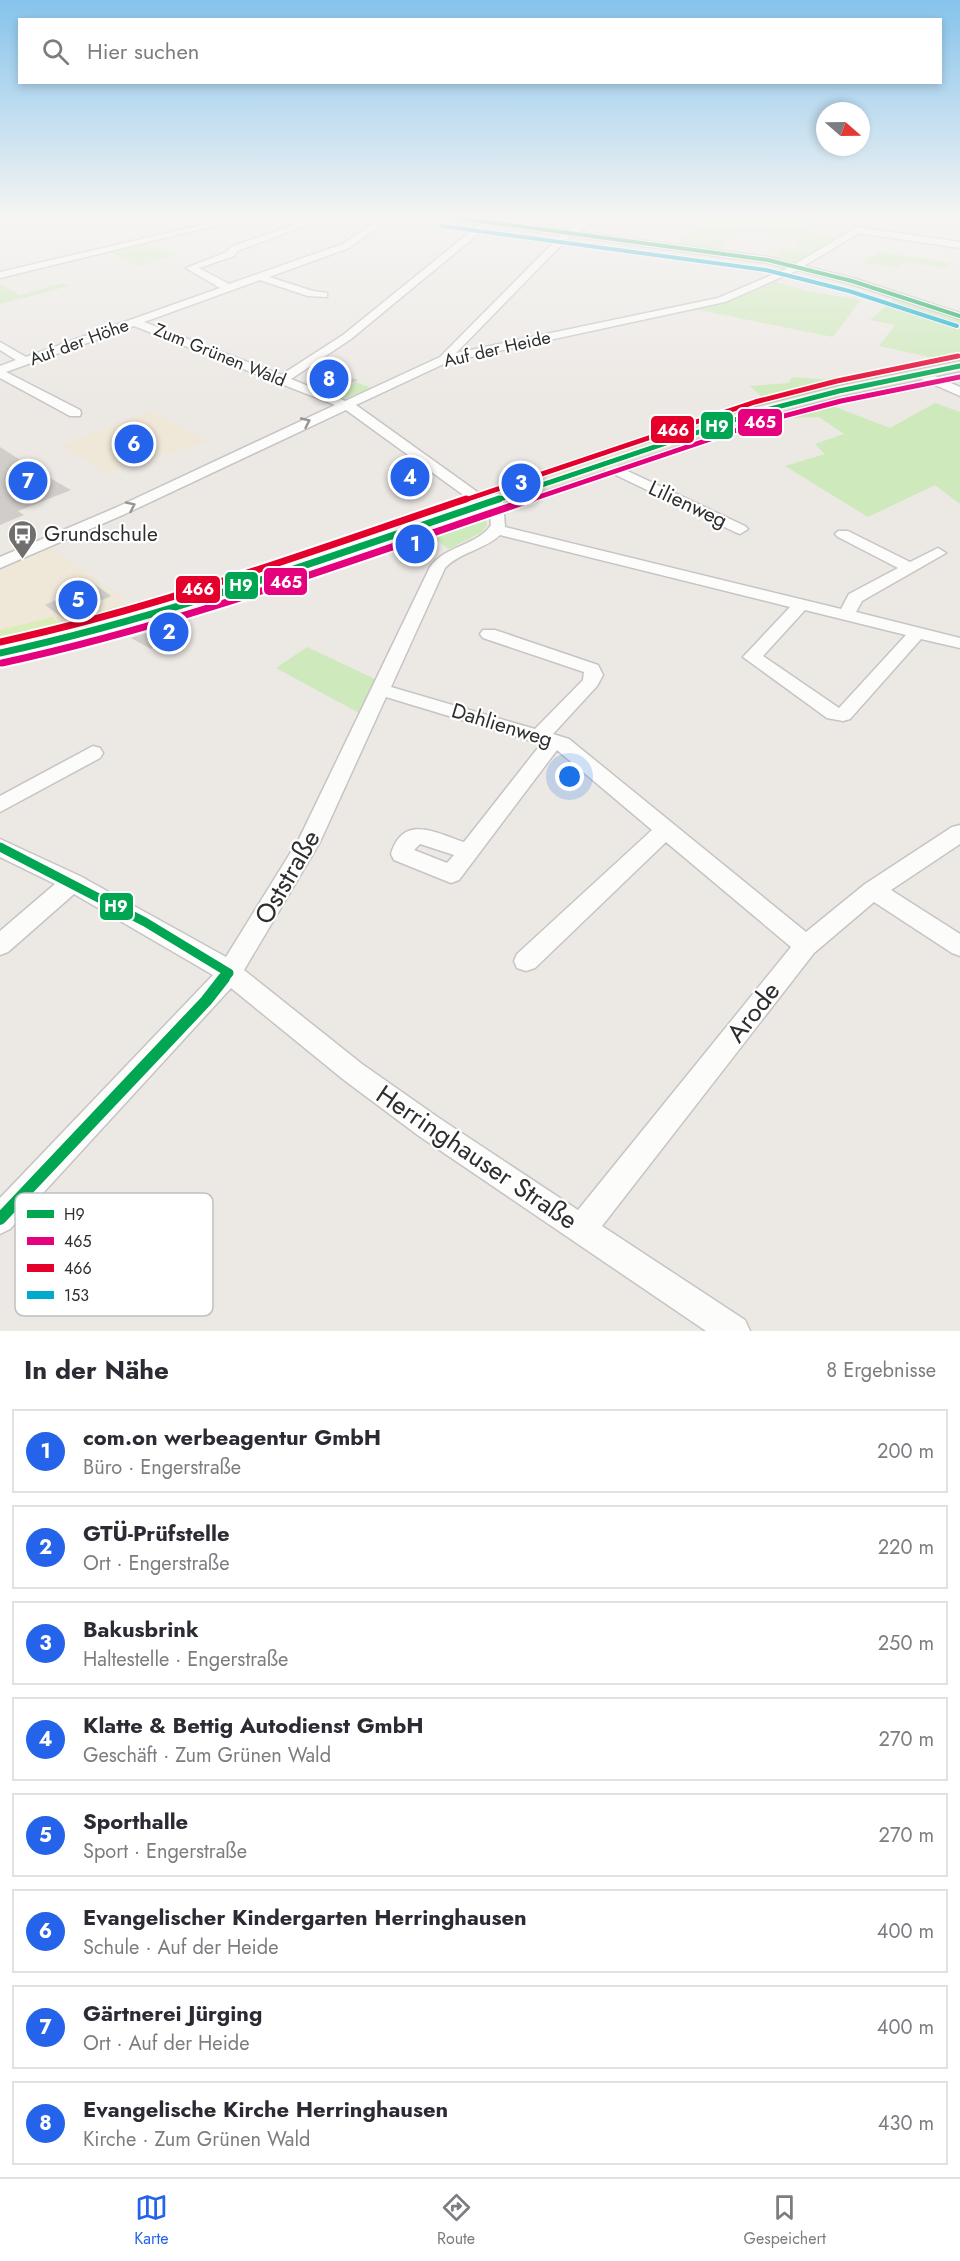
<!DOCTYPE html>
<html lang="de">
<meta charset="utf-8">
<style>
:root{--surface:#fff;--page:#f2f2f3;--text:#2b2b33;--muted:#7c7c81;--line:#e1e1e2;--accent:#2563eb}
body{margin:0;font-family:Jost,sans-serif;background:var(--page);color:var(--text)}
.compass{position:absolute;left:816px;top:102px;width:54px;height:54px;border-radius:50%;background:var(--surface);box-shadow:0 3px 9px #0003;rotate:110deg}
.you{position:absolute;left:570px;top:777px;width:21px;height:21px;margin:-15px;border:4px solid #fff;border-radius:50%;background:#1a73e8;box-shadow:0 0 0 9px #1a73e833}
.badge{display:grid;place-items:center;width:39px;height:39px;border-radius:50%;background:var(--accent);color:#fff;font-size:20px;font-weight:700}
.pin{position:absolute;translate:-50% -50%;border:3px solid #fff;box-shadow:0 2px 6px #0006}
.list{margin:0;padding:0;list-style:none}
h2{display:flex;justify-content:space-between;align-items:center;height:78px;margin:0;padding:0 24px;font-size:26px}
h2 small{font-size:20px;font-weight:400;color:var(--muted)}
.list li{display:grid;grid-template-columns:39px 1fr auto;gap:18px;align-items:center;box-sizing:border-box;height:84px;margin:0 12px 12px;padding:0 12px;border:2px solid var(--line);border-radius:0px}
.list b{display:block;font-size:22px;white-space:nowrap}
.list p{margin:0;font-size:20px;white-space:nowrap;color:var(--muted)}
.list em{font-size:20px;font-style:normal;color:var(--muted)}
.icon{flex:none;width:33px;height:33px;fill:none;stroke:currentColor;stroke-width:2;stroke-linecap:round;stroke-linejoin:round}
.map{position:relative;flex:none;width:960px;height:1331px;overflow:hidden}
.search{position:absolute;background:var(--surface);box-shadow:0 3px 9px #0003;left:18px;right:18px;top:18px;height:66px;display:flex;align-items:center;gap:15px;box-sizing:border-box;padding:0 21px;border-radius:0px;color:var(--muted);font-size:22px}
.sheet{height:846px;background:var(--surface)}
nav{display:flex;justify-content:space-around;align-items:center;box-sizing:border-box;height:84px;border-top:2px solid var(--line);background:var(--surface);font-size:16px;color:var(--muted)}
nav a{display:grid;justify-items:center;gap:3px}
nav .on{color:var(--accent)}
.map>svg:first-child{display:block}
.education{fill:#efe7d8}
.green{fill:#cee9bb}
.pitch{fill:#d9edb9}
.building{fill:#d1ceca}
.lines{fill:none;stroke-linecap:round;stroke-linejoin:round}
.minor-casing{stroke:#c6c4c5;stroke-width:3}
.major-casing{stroke:#c6c5c4;stroke-width:3}
.minor{fill:#fcfcfb;fill-rule:evenodd}
.major{fill:#e9e4d5;fill-rule:evenodd}
.bus-1-far4-casing{stroke:#fff;stroke-width:6}
.bus-1-far3-casing{stroke:#fff;stroke-width:8}
.bus-1-far2-casing{stroke:#fff;stroke-width:11}
.bus-1-far1-casing{stroke:#fff;stroke-width:14}
.bus-1-casing{stroke:#fff;stroke-width:16}
.bus-2-far1-casing{stroke:#fff;stroke-width:8}
.bus-2-casing{stroke:#fff;stroke-width:11}
.bus-3-far1-casing{stroke:#fff;stroke-width:8}
.bus-3-casing{stroke:#fff;stroke-width:11}
.bus-4-casing{stroke:#fff;stroke-width:6}
.bus-1-far4{stroke:#00a651;stroke-width:4}
.bus-1-far3{stroke:#00a651;stroke-width:5}
.bus-1-far2{stroke:#00a651;stroke-width:7}
.bus-1-far1{stroke:#00a651;stroke-width:9}
.bus-1{stroke:#00a651;stroke-width:12}
.bus-2-far1{stroke:#e5007d;stroke-width:5}
.bus-2{stroke:#e5007d;stroke-width:7}
.bus-3-far1{stroke:#e4002b;stroke-width:5}
.bus-3{stroke:#e4002b;stroke-width:7}
.bus-4{stroke:#00a9ce;stroke-width:4}
.oneway{stroke:#959594}
.labels{text-anchor:middle;dominant-baseline:central;stroke-width:4.5;stroke-linejoin:round;paint-order:stroke}
.far-street-label{font-size:18px;fill:#2e2e2e;stroke:#fff}
.street-label{font-size:21px;fill:#2e2e2e;stroke:#fff}
.poi-label{font-size:21px;fill:#2e2e2e;stroke:#fff;text-anchor:start}
.near-street-label{font-size:26px;fill:#2e2e2e;stroke:#fff}
.key{fill:#fff;stroke:#c0c0c0;stroke-width:1.5}
.key-label{font-size:16px;fill:#2e2e2e}
.line-badge{stroke:#fff;stroke-width:2}
.badge-label{font-size:16px;text-anchor:middle;font-weight:bold;fill:#fff}
</style>
<div class="map">
<svg width="960" height="1331" viewBox="0 0 960 1331">
<rect width="100%" height="100%" fill="#ece8e4"/>
<!-- education -->
<path class="education" d="M150,411L210,441L151,459L146,456L109,474L61,446Z
M50,547L139,610L0,643V569Z"/>
<!-- green -->
<path class="green" d="M715,216H760L807,221L805,231L842,238L797,263L773,259L780,250L796,249L798,240C780,237 742,226 728,239C725,241 722,247 720,251L673,245Z
M139,242L177,255L137,266L105,250Z
M879,252L951,263L946,268L902,262L900,268L862,263Z
M776,282L811,292L861,300L833,337L694,309L730,301Z
M63,283L69,286L0,304V284L20,295Z
M895,298L960,319V358L947,361L879,346L895,325L870,320Z
M792,377L846,381L848,383L766,404H758L762,401L760,395L750,386L789,383Z
M327,381L344,387L356,382L371,388L344,399L311,386Z
M935,403L960,412V504L935,485L868,517L785,466L825,454L815,444L844,434L819,417L790,418L785,415L830,405L890,428Z
M476,517L486,519L487,525L482,532L449,549L424,531Z
M307,647L375,679L359,713L276,668Z"/>
<!-- pitch -->
<path class="pitch" d="M119,606L121,610L0,640V630L53,617L56,622Z"/>
<!-- building -->
<path class="building" d="M331,371L358,380L344,387L315,377Z
M0,447L39,472L71,490L18,511L24,515L0,525Z
M93,583L111,596L63,618L45,605Z
M182,621L192,635L151,649L131,638Z"/>
<g class="lines">
<defs>
<path id="minor" d="M241,216H254L0,278V272Z
M298,216H308L317,221L237,251L234,256L199,268L229,284L343,244L384,216H393L349,248L269,277L313,291L327,293V297L308,296L260,280L144,322L281,375L343,335L480,224L443,219L439,216H459L567,230L594,216H604L578,232L768,257L795,264L857,227L960,242V248L859,233L804,266L856,279L960,313V319L848,283L798,270L725,302L448,362L356,405L490,501L504,514L505,527L841,609L849,594L898,568L838,537L835,534L838,531H848L910,562L938,548L946,553L862,601L856,612L960,638V648L921,639L850,719L843,721L827,718L743,657L790,607L500,535C484,550 460,552 445,568L391,687L535,729L583,680L584,672L483,638L480,634L483,630H495L598,665L603,675L597,686L553,734L569,739L806,932L865,884L952,827L960,825V844L891,890L960,934V956L952,953L874,902L814,953L602,1226L745,1320L750,1331H706L419,1136L344,1080L231,988L10,1229L0,1234V1198L213,975L74,894L8,952L0,955V931L55,884L0,857V839L80,876L226,957L299,839L430,567C446,545 477,546 491,525L490,516L480,507L346,410L125,514L0,568V557L115,508L335,405L134,326L6,372L80,410L81,413L80,416H70L0,378V366L16,360L0,350V342L26,357L220,288L186,268L227,252L230,247L305,221ZM489,225L561,235L440,357L345,401L291,379L351,339ZM570,236L768,263L788,268L718,298L456,353ZM805,610L906,635L839,708L763,656ZM386,697L541,744L464,842C436,833 403,813 391,854L394,860L451,883L459,880L557,750L652,830L517,954L514,961L517,968L526,971L535,968L666,842L791,947L578,1210L439,1118L362,1064L244,970L320,842ZM420,844L454,855L447,863L414,850Z
M921,370L960,387V396L917,377V371Z
M604,460L745,526L748,529L740,534L735,532L599,467L597,464L599,461Z
M93,746L100,748L103,753L100,758L0,812V796Z"/>
<path id="major" d="M960,361V371L840,396L764,416L186,612L72,644L0,660V646L60,633L170,602L752,408L839,386Z"/>
</defs>
<!-- minor casing -->
<use href="#minor" class="minor-casing"/>
<!-- major casing -->
<use href="#major" class="major-casing"/>
<!-- minor -->
<use href="#minor" class="minor"/>
<!-- major -->
<use href="#major" class="major"/>
<defs>
<path id="bus-1-far4" d="M443,216L768,260L852,281L960,316"/>
<path id="bus-1-far3" d="M494,501L758,412L839,391L960,366"/>
<path id="bus-1-far2" d="M0,653C170,616 334,555 499,499"/>
<path id="bus-1-far1" d="M0,847L145,922L229,973
M223,980L229,973"/>
<path id="bus-1" d="M0,1219L206,1001L224,978"/>
<path id="bus-2-far1" d="M527,501L761,422L841,401L960,377"/>
<path id="bus-2" d="M2,663C183,624 357,558 532,499"/>
<path id="bus-3-far1" d="M462,501L755,402L837,381L958,356"/>
<path id="bus-3" d="M0,642C159,608 312,551 466,499"/>
<path id="bus-4" d="M442,226L766,270L849,291L957,326"/>
</defs>
<!-- bus-1-far4 casing -->
<use href="#bus-1-far4" class="bus-1-far4-casing"/>
<!-- bus-1-far3 casing -->
<use href="#bus-1-far3" class="bus-1-far3-casing"/>
<!-- bus-1-far2 casing -->
<use href="#bus-1-far2" class="bus-1-far2-casing"/>
<!-- bus-1-far1 casing -->
<use href="#bus-1-far1" class="bus-1-far1-casing"/>
<!-- bus-1 casing -->
<use href="#bus-1" class="bus-1-casing"/>
<!-- bus-2-far1 casing -->
<use href="#bus-2-far1" class="bus-2-far1-casing"/>
<!-- bus-2 casing -->
<use href="#bus-2" class="bus-2-casing"/>
<!-- bus-3-far1 casing -->
<use href="#bus-3-far1" class="bus-3-far1-casing"/>
<!-- bus-3 casing -->
<use href="#bus-3" class="bus-3-casing"/>
<!-- bus-4 casing -->
<use href="#bus-4" class="bus-4-casing"/>
<!-- bus-1-far4 -->
<use href="#bus-1-far4" class="bus-1-far4"/>
<!-- bus-1-far3 -->
<use href="#bus-1-far3" class="bus-1-far3"/>
<!-- bus-1-far2 -->
<use href="#bus-1-far2" class="bus-1-far2"/>
<!-- bus-1-far1 -->
<use href="#bus-1-far1" class="bus-1-far1"/>
<!-- bus-1 -->
<use href="#bus-1" class="bus-1"/>
<!-- bus-2-far1 -->
<use href="#bus-2-far1" class="bus-2-far1"/>
<!-- bus-2 -->
<use href="#bus-2" class="bus-2"/>
<!-- bus-3-far1 -->
<use href="#bus-3-far1" class="bus-3-far1"/>
<!-- bus-3 -->
<use href="#bus-3" class="bus-3"/>
<!-- bus-4 -->
<use href="#bus-4" class="bus-4"/>
</g>
<!-- one-way arrows -->
<defs><path id="oneway-chevron" d="M-2-3.5L2.5 0L-2 3.5" fill="none" stroke-width="1.6" stroke-linecap="round" stroke-linejoin="round" transform="scale(1.5)"/></defs>
<g class="oneway">
<use href="#oneway-chevron" transform="translate(306 422) rotate(-25)"/>
<use href="#oneway-chevron" transform="translate(131 506) rotate(-25)"/>
</g>
<!-- sky -->
<linearGradient id="sky" x2="0" y2="1"><stop stop-color="#86c3ec"/><stop offset="0.54" stop-color="#f6f5f3"/><stop offset="1" stop-color="#f6f5f3" stop-opacity="0"/></linearGradient>
<rect width="960" height="402" fill="url(#sky)"/>
<!-- icons -->
<defs>
<symbol id="bus-pin" viewBox="-11 -11 22 30"><path d="M0 17L-7.5 6A9.5 9.5 0 1 1 7.5 6Z" fill="#706f6e" stroke="#fff"/><path d="M-5-6H5V4H4V6H2V4H-2V6H-4V4H-5ZM-3.5-4V0h7V-4ZM-3.5 1.2v1.5H-2V1.2ZM2 1.2v1.5H3.5V1.2Z" fill="#fff"/></symbol>
</defs>
<g fill-rule="evenodd">
<use href="#bus-pin" x="6" y="518" width="33" height="45"/>
</g>
<g class="labels">
<!-- far-street labels -->
<g class="far-street-label">
<text transform="translate(79 342) rotate(-20)">Auf der Höhe</text>
<text transform="translate(497 349) rotate(-13)">Auf der Heide</text>
<text transform="translate(220 355) rotate(22)">Zum Grünen Wald</text>
</g>
<!-- street labels -->
<g class="street-label">
<text transform="translate(688 504) rotate(25)">Lilienweg</text>
<text transform="translate(502 725) rotate(17)">Dahlienweg</text>
</g>
<!-- poi labels -->
<g class="poi-label">
<text x="44" y="534">Grundschule</text>
</g>
<!-- near-street labels -->
<g class="near-street-label">
<text transform="translate(287 877) rotate(-60)">Oststraße</text>
<text transform="translate(753 1012) rotate(-52)">Arode</text>
<text transform="translate(477 1157) rotate(34)">Herringhauser Straße</text>
</g>
</g>
<!-- legend -->
<rect x="15" y="1193" width="198" height="123" rx="9" class="key"/>
<rect x="27" y="1210" width="27" height="8" fill="#00a651"/>
<rect x="27" y="1237" width="27" height="8" fill="#e5007d"/>
<rect x="27" y="1264" width="27" height="8" fill="#e4002b"/>
<rect x="27" y="1291" width="27" height="8" fill="#00a9ce"/>
<g class="key-label">
<text x="64" y="1220">H9</text>
<text x="64" y="1247">465</text>
<text x="64" y="1274">466</text>
<text x="64" y="1301">153</text>
</g>
<g class="line-badge">
<rect x="737" y="408" width="46" height="29" rx="6" fill="#e5007d"/>
<rect x="700" y="411" width="34" height="29" rx="6" fill="#00a651"/>
<rect x="650" y="415" width="45" height="29" rx="6" fill="#e4002b"/>
<rect x="263" y="567" width="45" height="29" rx="6" fill="#e5007d"/>
<rect x="224" y="571" width="35" height="29" rx="6" fill="#00a651"/>
<rect x="175" y="575" width="46" height="29" rx="6" fill="#e4002b"/>
<rect x="99" y="892" width="35" height="29" rx="6" fill="#00a651"/>
</g>
<g class="badge-label">
<text x="760" y="428">465</text>
<text x="717" y="432">H9</text>
<text x="673" y="436">466</text>
<text x="286" y="588">465</text>
<text x="241" y="591">H9</text>
<text x="198" y="595">466</text>
<text x="116" y="912">H9</text>
</g>
</svg>
<svg class="compass" viewBox="-18 -18 36 36"><path d="M0-13l5 13h-10z" fill="#e53935"/><path d="M0 13l5-13h-10z" fill="#7c7c81"/></svg>
<div class="you"></div>
<div class="pin badge" style="left:415px;top:544px">1</div>
<div class="pin badge" style="left:169px;top:632px">2</div>
<div class="pin badge" style="left:521px;top:483px">3</div>
<div class="pin badge" style="left:410px;top:477px">4</div>
<div class="pin badge" style="left:78px;top:600px">5</div>
<div class="pin badge" style="left:134px;top:444px">6</div>
<div class="pin badge" style="left:28px;top:481px">7</div>
<div class="pin badge" style="left:329px;top:379px">8</div>
<div class="search"><svg class="icon" aria-label="search" viewBox="0 0 24 24"><circle cx="10" cy="10" r="6"/><path d="M15 15l6 6"/></svg>Hier suchen</div>
</div>
<section class="sheet">
<h2>In der Nähe<small>8 Ergebnisse</small></h2>
<ul class="list">
<li><span class="badge">1</span><div><b>com.on werbeagentur GmbH</b><p>Büro · Engerstraße</p></div><em>200 m</em></li>
<li><span class="badge">2</span><div><b>GTÜ-Prüfstelle</b><p>Ort · Engerstraße</p></div><em>220 m</em></li>
<li><span class="badge">3</span><div><b>Bakusbrink</b><p>Haltestelle · Engerstraße</p></div><em>250 m</em></li>
<li><span class="badge">4</span><div><b>Klatte &amp; Bettig Autodienst GmbH</b><p>Geschäft · Zum Grünen Wald</p></div><em>270 m</em></li>
<li><span class="badge">5</span><div><b>Sporthalle</b><p>Sport · Engerstraße</p></div><em>270 m</em></li>
<li><span class="badge">6</span><div><b>Evangelischer Kindergarten Herringhausen</b><p>Schule · Auf der Heide</p></div><em>400 m</em></li>
<li><span class="badge">7</span><div><b>Gärtnerei Jürging</b><p>Ort · Auf der Heide</p></div><em>400 m</em></li>
<li><span class="badge">8</span><div><b>Evangelische Kirche Herringhausen</b><p>Kirche · Zum Grünen Wald</p></div><em>430 m</em></li>
</ul>
</section>
<nav>
<a class="on"><svg class="icon" aria-label="map" viewBox="0 0 24 24"><path d="M3 6l6-2 6 2 6-2v14l-6 2-6-2-6 2zM9 4v14M15 6v14"/></svg>Karte</a>
<a><svg class="icon" aria-label="directions" viewBox="0 0 24 24"><path d="M12 3l9 9-9 9-9-9zM9 14v-3h6M13 9l2 2-2 2"/></svg>Route</a>
<a><svg class="icon" aria-label="saved" viewBox="0 0 24 24"><path d="M7 4h10v16l-5-4-5 4z"/></svg>Gespeichert</a>
</nav>
